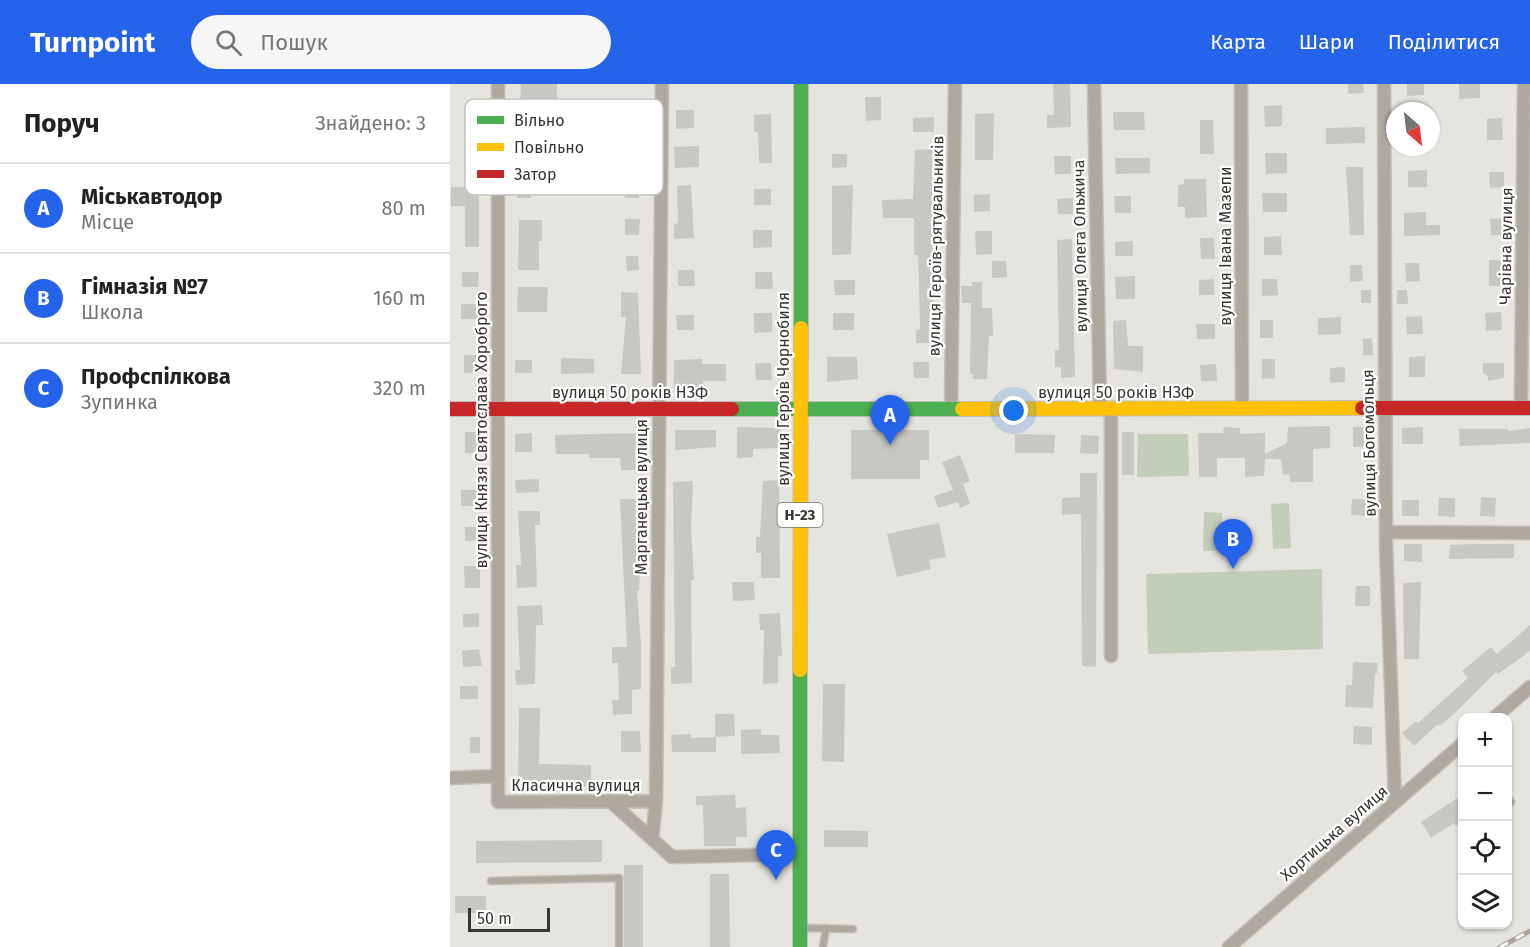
<!DOCTYPE html>
<html lang="uk">
<meta charset="utf-8">
<style>
:root{--surface:#fff;--page:#f6f6f6;--text:#222;--muted:#767676;--line:#e0e0e0;--accent:#2563eb}
body{margin:0;font-family:"Fira Sans",sans-serif;background:var(--page);color:var(--text)}
.controls{position:absolute;right:18px;bottom:18px;display:grid;overflow:hidden;border-radius:12px;box-shadow:0 2px 4px #0004}
.controls button{width:54px;height:54px;display:grid;place-items:center;padding:0;border:0;border-bottom:2px solid var(--line);background:var(--surface);color:var(--text);font:30px sans-serif}
.compass{position:absolute;left:936px;top:18px;width:54px;height:54px;border-radius:50%;background:var(--surface);box-shadow:0 2px 4px #0004;rotate:152deg}
.scale{position:absolute;left:18px;bottom:15px;width:82px;box-sizing:border-box;padding-left:6px;border:3px solid #363530;border-top:0;font-size:16px;line-height:21px;white-space:nowrap;color:#363530;-webkit-text-stroke:4px #fff;paint-order:stroke}
.you{position:absolute;left:564px;top:327px;width:21px;height:21px;margin:-15px;border:4px solid #fff;border-radius:50%;background:#1a73e8;box-shadow:0 0 0 9px #1a73e833}
.badge{display:grid;place-items:center;width:39px;height:39px;border-radius:50%;background:var(--accent);color:#fff;font-size:20px;font-weight:700}
.pin{position:absolute;translate:-50% -50px;filter:drop-shadow(0 2px 3px #0008)}
.pin::after{content:'';position:absolute;top:32px;width:21px;height:18px;background:inherit;clip-path:polygon(0 0,100% 0,50% 100%)}
.list{margin:0;padding:0;list-style:none}
h2{display:flex;justify-content:space-between;align-items:center;height:78px;margin:0;padding:0 24px;font-size:26px}
h2 small{font-size:20px;font-weight:400;color:var(--muted)}
.list li{display:grid;grid-template-columns:39px 1fr auto;gap:18px;align-items:center;box-sizing:border-box;height:90px;padding:0 24px;border-top:2px solid var(--line)}
.list b{display:block;font-size:22px;white-space:nowrap}
.list p{margin:0;font-size:20px;white-space:nowrap;color:var(--muted)}
.list em{font-size:20px;font-style:normal;color:var(--muted)}
.icon{flex:none;width:33px;height:33px;fill:none;stroke:currentColor;stroke-width:2;stroke-linecap:round;stroke-linejoin:round}
.map{position:relative;flex:none;width:1080px;height:863px;overflow:hidden}
header{display:flex;align-items:center;gap:36px;box-sizing:border-box;height:84px;padding:0 30px;background:var(--accent);color:#fff}
header strong{font-size:28px}
nav{display:flex;gap:33px;margin-inline-start:auto;font-size:21px}
.search{width:420px;height:54px;background:var(--page);display:flex;align-items:center;gap:15px;box-sizing:border-box;padding:0 21px;border-radius:33px;color:var(--muted);font-size:22px}
main{display:flex}
aside{flex:1;background:var(--surface)}
.map>svg:first-child{display:block}
.green{fill:#c2ceba}
.building{fill:#c8c7c2}
.lines{fill:none;stroke-linecap:round;stroke-linejoin:round}
.lane-casing{stroke:#c2c0bc;stroke-width:9}
.street-casing{stroke:#c2c0bc;stroke-width:15}
.fast-casing{stroke:#c2c0bc;stroke-width:16}
.slow-casing{stroke:#c2c0bc;stroke-width:16}
.jam-casing{stroke:#c2c0bc;stroke-width:16}
.lane{stroke:#afa89e;stroke-width:6}
.street{stroke:#afa89e;stroke-width:12}
.fast{stroke:#4caf50;stroke-width:14}
.slow{stroke:#ffc107;stroke-width:14}
.jam{stroke:#c62828;stroke-width:14}
.rail-casing{stroke:#aaa79f;stroke-width:5}
.rail{stroke:#fff;stroke-width:3;stroke-dasharray:9;stroke-linecap:butt}
.labels{text-anchor:middle;dominant-baseline:central;stroke-width:4.5;stroke-linejoin:round;paint-order:stroke}
.shield{fill:#fff;stroke:#72726e;stroke-width:1.5}
.shield-label{font-size:15px;font-weight:bold;fill:#363530}
.street-label{font-size:16px;fill:#363530;stroke:#fff}
.key{fill:#fff;stroke:#c3c2c1;stroke-width:1.5}
.key-label{font-size:16px;fill:#363530}
</style>
<header>
<strong>Turnpoint</strong>
<div class="search"><svg class="icon" aria-label="search" viewBox="0 0 24 24"><circle cx="10" cy="10" r="6"/><path d="M15 15l6 6"/></svg>Пошук</div>
<nav><a>Карта</a><a>Шари</a><a>Поділитися</a></nav>
</header>
<main>
<aside>
<h2>Поруч<small>Знайдено: 3</small></h2>
<ul class="list">
<li><span class="badge">A</span><div><b>Міськавтодор</b><p>Місце</p></div><em>80 m</em></li>
<li><span class="badge">B</span><div><b>Гімназія №7</b><p>Школа</p></div><em>160 m</em></li>
<li><span class="badge">C</span><div><b>Профспілкова</b><p>Зупинка</p></div><em>320 m</em></li>
</ul>
</aside>
<div class="map">
<svg width="1080" height="863" viewBox="0 0 1080 863">
<rect width="100%" height="100%" fill="#e6e4de"/>
<!-- green -->
<path class="green" d="M688,350H738L739,392L687,393Z
M839,419L841,464L823,465L821,420Z
M754,428L772,429V467H753Z
M872,485L873,565L698,570L696,490Z"/>
<!-- building -->
<path class="building" d="M71,0H107V18H83V46H69Z
M603,0H620L621,43L597,44V31H604Z
M898,0H913L914,9L898,10Z
M957,0H974V11L957,12Z
M1009,0H1030V14L1009,15Z
M415,13H431V36L416,37Z
M832,21V42L815,43L814,22Z
M226,26H244V44L226,45Z
M663,28H694L695,46H664Z
M544,29L543,76H525V30Z
M321,30L322,79H309L308,48H304V31Z
M484,33V48H463V34Z
M1052,34L1053,56H1037V35Z
M750,36H763L764,70H750Z
M915,43V59L876,60V44Z
M249,62V83L225,84L224,63Z
M484,65L485,83H482V199L484,218H489L490,238L479,239L480,259H466V246L470,245L469,199L468,171H464V134H433L432,116L463,115L465,66Z
M69,66H83V86H89V95H81V114H67V104H72Z
M815,69H837V89L816,90Z
M382,70H397V83L382,84Z
M604,72H621V90H605Z
M665,74H700V89L666,90Z
M172,75H189V114H175Z
M896,83H913L914,151H900Z
M977,86V103H958V87Z
M1039,88H1054V103L1040,104Z
M734,95H756L757,133L735,134V123H728V101L734,100Z
M241,101L244,154L224,155V140L228,139L227,102Z
M403,101L401,170L382,171V102Z
M1,103H29V163H15V122H1Z
M304,105H321V121H304Z
M812,109H837V128H813Z
M540,110V127L524,128V111Z
M664,112H681V129H665Z
M623,114V130H608L607,115Z
M976,128V141H990V151L954,152V129Z
M1056,134V151H1041L1040,135Z
M175,135H190L189,151H175Z
M69,136H92V157H89V186H68Z
M303,146H322V163L303,164Z
M525,147H542V170L526,171Z
M831,152L832,171H814V153Z
M750,154H764L765,175H751Z
M622,155L625,293L611,294V283H605V266H609L607,156Z
M683,157V172H665V158Z
M176,172H188L189,186L177,187Z
M1039,176H1053V202H1039Z
M542,177H556L557,193L542,194Z
M955,179H969L970,197L956,198Z
M900,181H912L913,197L900,198Z
M228,186H244L245,202H228Z
M12,188H29L28,203H12Z
M305,188H322L323,205H305Z
M685,192V215H666L665,193Z
M764,195V211H749V196Z
M812,195H827L828,211L812,212Z
M384,196H405V211H385Z
M522,198H532V224H542L543,252H539L537,295H523V290H520L521,219H512L511,202H522Z
M68,203H98L97,228H67Z
M911,206H921V219H911Z
M947,206H957L958,220H947Z
M171,208L188,209L191,290H171L176,233H171Z
M11,220H30V235H11Z
M1051,228L1052,246L1036,247L1035,229Z
M304,229H322V248L304,249Z
M383,229H404V246H383Z
M226,231H244V246H227Z
M972,232L973,250H957L956,233Z
M891,233V250L868,251V234Z
M676,236L678,262H693V288L664,285L663,237Z
M810,236H823V254H810Z
M746,240H765V255H747Z
M922,254L923,271H913V255Z
M14,271H29V289H14Z
M975,272V293H959V273Z
M377,273H407L408,295L377,298Z
M111,274L144,275V289L111,290Z
M252,275V280H276V297H253V303L224,304V276Z
M812,275H825V294L812,295Z
M65,276H82V289H65Z
M463,278H479V294H464Z
M305,279H321L322,296H306Z
M1033,279H1054V294L1038,297V292L1033,289Z
M766,280L767,297H751L750,281Z
M895,283V298L880,299V284Z
M880,342V364L863,365V398H840L839,390L833,391L831,375H815L814,392L795,393V374H767V393H749L748,349H773L774,343L790,344V350L815,349V370L837,359L838,343Z
M287,343L330,344V364L303,365V373L287,374Z
M903,343H920V363H903Z
M973,343V360H952V344Z
M1080,344V359L1010,362L1009,345H1058V347Z
M225,346H266V363L225,366Z
M401,346H479V376H470V395H401Z
M15,348H28V369H15Z
M672,348H684V391H672Z
M82,349V368H65V350Z
M191,349V367H185L186,386H171L170,374H139V370H106L105,351Z
M565,350L605,351L604,369H565Z
M631,351L649,352L648,370L630,369Z
M510,371L520,397L513,400L520,420L510,424L508,418L488,424L484,412L503,406L492,378Z
M630,389H647L646,583L632,582L631,430L612,431V414L630,413Z
M89,395V408L66,409L65,396Z
M329,396L330,494H311V469H306V453H310L313,397Z
M243,397L241,444L244,496H241L242,599L221,600V583H225L223,398Z
M11,406H31V422H11Z
M1031,413L1046,414L1045,433L1030,432Z
M989,414H1005V433L988,432Z
M170,415H187L188,442H192L189,507H187L191,562V605L182,606V630L163,631L162,616H169L168,579H162V563H177Z
M902,415L921,416L920,432L901,431Z
M952,416H969V432H952Z
M68,427H90V441H85L87,503L67,504L66,481H71Z
M489,439L496,473L479,476L481,485L447,493L437,450Z
M15,443H32V456L15,457Z
M954,460H972V478L954,477Z
M1024,460H1064V474L999,475L1000,461Z
M14,482H30V504H15Z
M282,498H304L305,516L283,517Z
M971,498L969,575H954L953,499Z
M906,502H920V522H905Z
M92,521L93,541H86L85,600L66,601L65,586H70L67,522Z
M29,529V543H13V530Z
M330,529L332,572H328V599L313,600L314,546H310L309,530Z
M1080,541V567L1048,590L1046,588L1009,625L990,642L988,640L964,662L952,649L966,637L968,639L1018,594L1012,587L1041,563L1047,570Z
M29,565L32,582L13,583L12,567Z
M903,578L928,579L927,590H925L923,624L895,623L896,601H902Z
M373,600H395L394,678L372,677Z
M10,602H28V615H10Z
M69,624H90L89,680L141,681V703L68,701Z
M265,630H284L285,652L265,653Z
M904,642L922,643V661L903,660Z
M311,645V651H329L330,669L291,670V646Z
M171,647H190L191,668H171Z
M241,650V654L266,653V668H222L221,651Z
M20,653H30V669H20Z
M285,711L286,724L296,723L297,753H286V762H254L253,721H246V712Z
M1012,711V738L1006,742L1004,739L981,754L971,738Z
M374,746L418,747V763H374Z
M152,756V778L26,779V757Z
M174,781H193V863H174Z
M260,790H279L280,863H260Z
M5,812H36V829H5Z"/>
<g class="lines">
<defs>
<path id="lane" d="M1058,714L1061,718L1058,721
M41,797L169,794V863
M353,844L403,845
M373,863L376,844"/>
<path id="street" d="M48,0V692
M212,0L206,717L202,755L222,773L350,770
M644,0L650,324
M791,0L792,324
M934,0L936,461L945,717
M501,324L505,0
M661,324V572
M1071,324L1074,0
M936,448L1080,449
M1044,634L1080,603
M0,694L48,692V718L206,717
M160,717L202,755
M779,863L1012,660"/>
<path id="fast" d="M351,244V0
M282,325H512
M350,863V586"/>
<path id="slow" d="M512,325L912,324
M350,586L351,244"/>
<path id="jam" d="M912,324H1080
M0,325H282"/>
</defs>
<!-- lane casing -->
<use href="#lane" class="lane-casing"/>
<!-- street casing -->
<use href="#street" class="street-casing"/>
<!-- fast casing -->
<use href="#fast" class="fast-casing"/>
<!-- slow casing -->
<use href="#slow" class="slow-casing"/>
<!-- jam casing -->
<use href="#jam" class="jam-casing"/>
<!-- lane -->
<use href="#lane" class="lane"/>
<!-- street -->
<use href="#street" class="street"/>
<!-- fast -->
<use href="#fast" class="fast"/>
<!-- slow -->
<use href="#slow" class="slow"/>
<!-- jam -->
<use href="#jam" class="jam"/>
<defs>
<path id="rail" d="M1050,863L1080,847"/>
</defs>
<!-- rail casing -->
<use href="#rail" class="rail-casing"/>
<!-- rail -->
<use href="#rail" class="rail"/>
</g>
<g class="labels">
<!-- shield labels -->
<rect class="shield" x="327.5" y="419" width="45" height="24" rx="4.5"/>
<g class="shield-label">
<text x="350" y="431">Н-23</text>
</g>
<!-- street labels -->
<g class="street-label">
<text transform="translate(486 162) rotate(-89)">вулиця Героїв-рятувальників</text>
<text transform="translate(630 162) rotate(-91)">вулиця Олега Ольжича</text>
<text transform="translate(775 162) rotate(-90)">вулиця Івана Мазепи</text>
<text transform="translate(1056 162) rotate(-89)">Чарівна вулиця</text>
<text transform="translate(333 305) rotate(-90)">вулиця Героїв Чорнобиля</text>
<text x="180" y="308">вулиця 50 років НЗФ</text>
<text x="666" y="308">вулиця 50 років НЗФ</text>
<text transform="translate(31 346) rotate(-90)">вулиця Князя Святослава Хороброго</text>
<text transform="translate(919 359) rotate(-91)">вулиця Богомольця</text>
<text transform="translate(191 413) rotate(-90)">Марганецька вулиця</text>
<text x="126" y="701">Класична вулиця</text>
<text transform="translate(884 749) rotate(-41)">Хортицька вулиця</text>
</g>
</g>
<!-- legend -->
<rect x="15" y="15" width="198" height="96" rx="9" class="key"/>
<rect x="27" y="32" width="27" height="8" fill="#4caf50"/>
<rect x="27" y="59" width="27" height="8" fill="#ffc107"/>
<rect x="27" y="86" width="27" height="8" fill="#c62828"/>
<g class="key-label">
<text x="64" y="42">Вільно</text>
<text x="64" y="69">Повільно</text>
<text x="64" y="96">Затор</text>
</g>
</svg>
<div class="controls">
<button>+</button>
<button>−</button>
<button><svg class="icon" aria-label="locate" viewBox="0 0 24 24"><circle cx="12" cy="12" r="6"/><path d="M12 2v4M12 18v4M2 12h4M18 12h4"/></svg></button>
<button><svg class="icon" aria-label="layers" viewBox="0 0 24 24"><path d="M12 4l9 5-9 5-9-5zM3 14l9 5 9-5"/></svg></button>
</div>
<svg class="compass" viewBox="-18 -18 36 36"><path d="M0-13l5 13h-10z" fill="#e53935"/><path d="M0 13l5-13h-10z" fill="#767676"/></svg>
<div class="scale">50 m</div>
<div class="you"></div>
<div class="pin badge" style="left:440px;top:361px">A</div>
<div class="pin badge" style="left:783px;top:485px">B</div>
<div class="pin badge" style="left:326px;top:796px">C</div>
</div>
</main>
